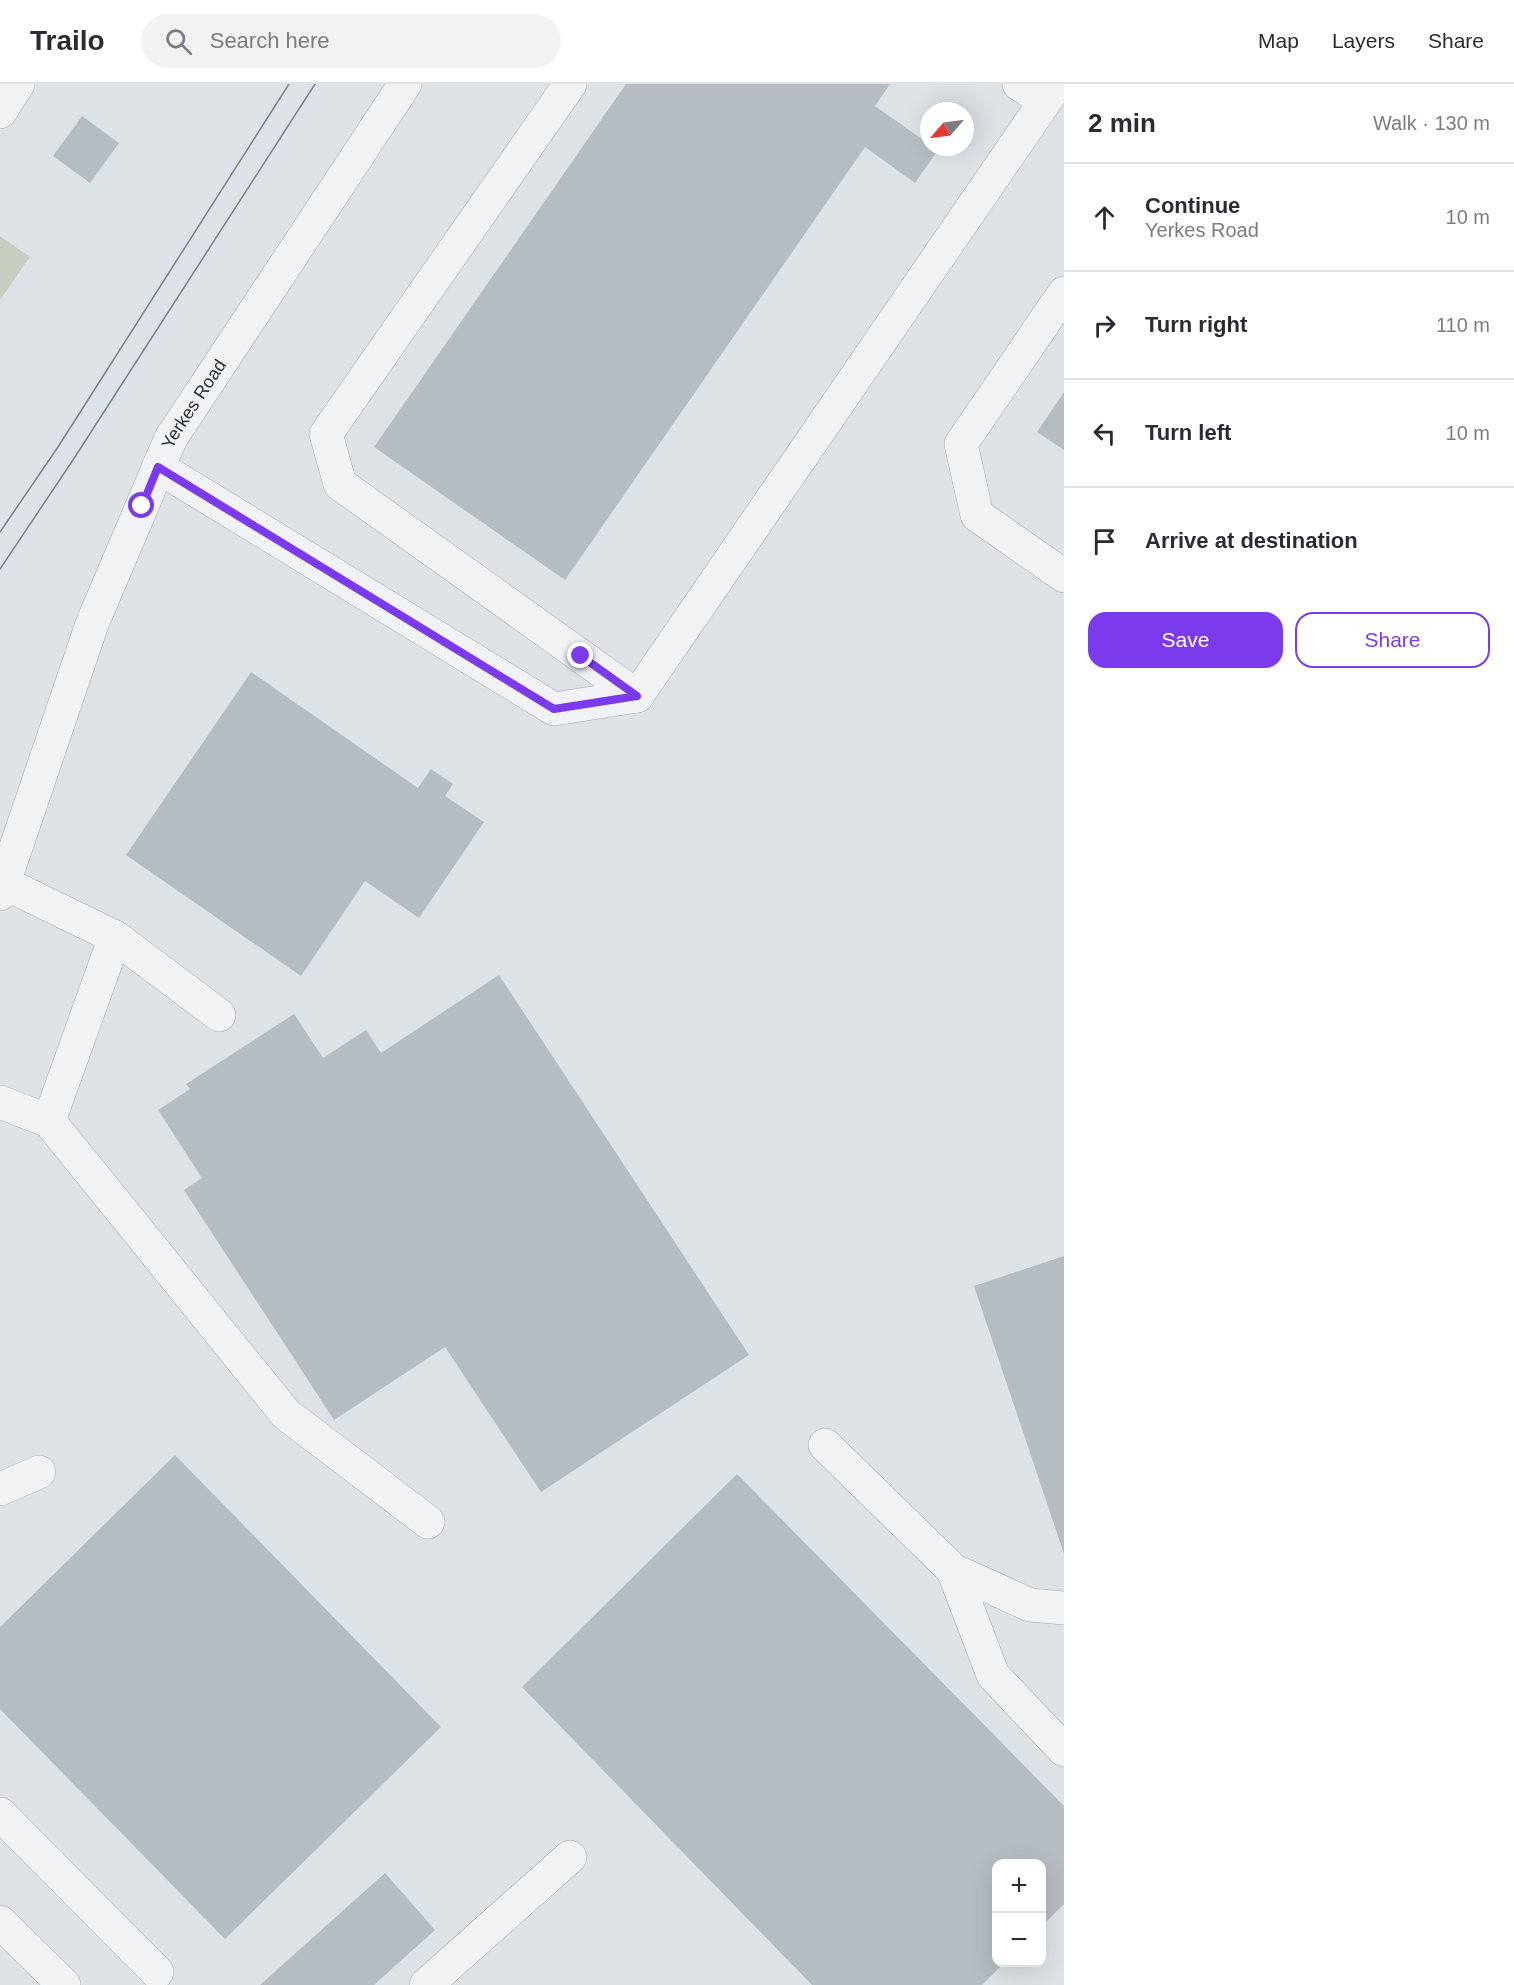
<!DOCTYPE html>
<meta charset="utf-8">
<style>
:root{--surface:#fff;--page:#f2f2f3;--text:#2b2b33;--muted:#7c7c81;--line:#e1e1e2;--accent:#7c3aed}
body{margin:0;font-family:Arial,sans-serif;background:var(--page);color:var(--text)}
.controls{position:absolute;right:18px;bottom:18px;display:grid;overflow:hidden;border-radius:12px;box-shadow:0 6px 24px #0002}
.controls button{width:54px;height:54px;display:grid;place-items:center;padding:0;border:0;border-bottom:2px solid var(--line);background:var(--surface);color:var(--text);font:30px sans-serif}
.compass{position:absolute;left:920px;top:18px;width:54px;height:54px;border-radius:50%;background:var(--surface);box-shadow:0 6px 24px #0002;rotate:242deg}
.stop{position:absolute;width:18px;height:18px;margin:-14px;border:4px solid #7c3aed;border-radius:50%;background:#fff}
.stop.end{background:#7c3aed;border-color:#fff;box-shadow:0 2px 6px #0008}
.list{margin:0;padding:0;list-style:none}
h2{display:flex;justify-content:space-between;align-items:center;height:78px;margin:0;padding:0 24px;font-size:26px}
h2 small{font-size:20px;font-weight:400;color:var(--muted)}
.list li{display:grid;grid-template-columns:39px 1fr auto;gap:18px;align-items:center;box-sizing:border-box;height:108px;padding:0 24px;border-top:2px solid var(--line)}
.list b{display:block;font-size:22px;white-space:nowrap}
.list p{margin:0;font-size:20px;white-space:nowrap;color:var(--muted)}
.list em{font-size:20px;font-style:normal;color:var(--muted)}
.actions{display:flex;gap:12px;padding:18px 24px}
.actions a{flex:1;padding:14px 0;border:2px solid var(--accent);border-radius:18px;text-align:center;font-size:21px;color:var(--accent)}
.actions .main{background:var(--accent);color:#fff}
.icon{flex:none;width:33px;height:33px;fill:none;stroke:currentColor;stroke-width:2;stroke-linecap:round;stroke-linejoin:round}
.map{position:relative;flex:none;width:1064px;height:1901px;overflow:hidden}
header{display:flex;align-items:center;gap:36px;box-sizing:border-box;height:84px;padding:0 30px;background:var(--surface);border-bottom:2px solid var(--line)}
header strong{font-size:28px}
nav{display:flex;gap:33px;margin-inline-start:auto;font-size:21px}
.search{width:420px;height:54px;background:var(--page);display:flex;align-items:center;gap:15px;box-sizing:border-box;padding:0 21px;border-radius:33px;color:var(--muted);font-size:22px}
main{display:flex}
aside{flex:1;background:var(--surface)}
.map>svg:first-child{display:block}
.green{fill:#c6cfbf}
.building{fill:#b5bcc2}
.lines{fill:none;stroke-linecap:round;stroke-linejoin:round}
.minor-casing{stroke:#a3aaaf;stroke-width:34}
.minor{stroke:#f0f2f4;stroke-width:33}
.tram{stroke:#79848e;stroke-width:1.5}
.route{stroke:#7c3aed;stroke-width:8}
.labels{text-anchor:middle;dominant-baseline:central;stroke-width:6;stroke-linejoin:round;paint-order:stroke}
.street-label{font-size:18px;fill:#28323b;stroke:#edf1f4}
</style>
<header>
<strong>Trailo</strong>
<div class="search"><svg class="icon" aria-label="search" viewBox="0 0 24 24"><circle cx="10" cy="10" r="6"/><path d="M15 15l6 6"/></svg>Search here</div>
<nav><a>Map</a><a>Layers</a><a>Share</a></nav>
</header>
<main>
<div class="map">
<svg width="1064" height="1901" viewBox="0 0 1064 1901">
<rect width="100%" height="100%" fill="#dde2e6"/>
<!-- green -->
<path class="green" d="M0,152L30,173L0,216Z"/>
<!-- building -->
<path class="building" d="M626,0H890L875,22L929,60V63L938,66L915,99L865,63L565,496L374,363Z
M82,32L119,59L90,99L53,72Z
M1064,308V366L1037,348Z
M251,588L418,704L431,685L453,700L445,712L484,738L419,834L365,797L301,892L126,771Z
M499,891L749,1271L541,1408L445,1263L334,1336L184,1106L202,1094L158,1026L190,1005L186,1000L294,930L323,974L366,946L381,969Z
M1064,1172V1470L974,1202Z
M175,1371L441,1643L225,1855L0,1625V1543Z
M737,1390L1064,1722V1820L1042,1842V1780H996V1878H1005L982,1901H812L522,1603Z
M385,1789L435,1846L374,1901H260Z"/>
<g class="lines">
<defs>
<g id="minor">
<path d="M570,0L326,350L340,400L637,612L1057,0"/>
<path d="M1019,0L1045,17"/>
<path d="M0,28L18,0"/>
<path d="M1064,209L961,360L977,431L1064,492"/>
<path d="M158,383L554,625L637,612"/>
<path d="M4,799L115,853L49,1037"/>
<path id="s1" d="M0,810L92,540L171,354L405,0"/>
<path d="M115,853L219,931"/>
<path d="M0,1018L49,1037L286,1330L428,1438"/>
<path d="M825,1361L953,1486L1030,1521L1064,1524"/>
<path d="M0,1405L39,1388"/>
<path d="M953,1486L993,1591L1064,1666"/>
<path d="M0,1730L157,1888"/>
<path d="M0,1838L64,1901"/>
<path d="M426,1901L570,1773"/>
</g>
</defs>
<!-- minor casing -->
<use href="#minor" class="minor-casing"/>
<!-- minor -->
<use href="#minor" class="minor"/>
<!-- tram -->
<path class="tram" d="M0,448L58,363L289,0
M0,485L73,376L315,0"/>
</g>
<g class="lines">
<!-- route -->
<path class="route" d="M142,422L158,383L554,625L637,612L581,572"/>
</g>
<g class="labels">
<!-- street labels -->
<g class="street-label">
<text stroke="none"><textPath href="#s1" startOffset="528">Yerkes Road</textPath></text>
</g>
</g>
</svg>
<div class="controls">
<button>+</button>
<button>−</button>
</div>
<svg class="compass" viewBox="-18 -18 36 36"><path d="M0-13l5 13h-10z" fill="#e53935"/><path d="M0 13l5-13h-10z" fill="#7c7c81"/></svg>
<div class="stop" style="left:142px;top:422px"></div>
<div class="stop end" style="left:581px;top:572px"></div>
</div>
<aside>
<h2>2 min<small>Walk · 130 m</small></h2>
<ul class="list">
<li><svg class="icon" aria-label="ahead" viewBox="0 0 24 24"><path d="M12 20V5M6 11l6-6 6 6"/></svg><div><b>Continue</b><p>Yerkes Road</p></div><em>10 m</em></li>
<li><svg class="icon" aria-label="right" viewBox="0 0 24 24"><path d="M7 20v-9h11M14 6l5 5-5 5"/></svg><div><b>Turn right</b></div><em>110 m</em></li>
<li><svg class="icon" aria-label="left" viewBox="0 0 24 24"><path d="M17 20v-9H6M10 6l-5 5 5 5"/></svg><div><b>Turn left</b></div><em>10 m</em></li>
<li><svg class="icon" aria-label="arrive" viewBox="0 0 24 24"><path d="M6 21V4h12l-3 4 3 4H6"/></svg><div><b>Arrive at destination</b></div></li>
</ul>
<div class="actions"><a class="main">Save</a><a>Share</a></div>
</aside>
</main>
